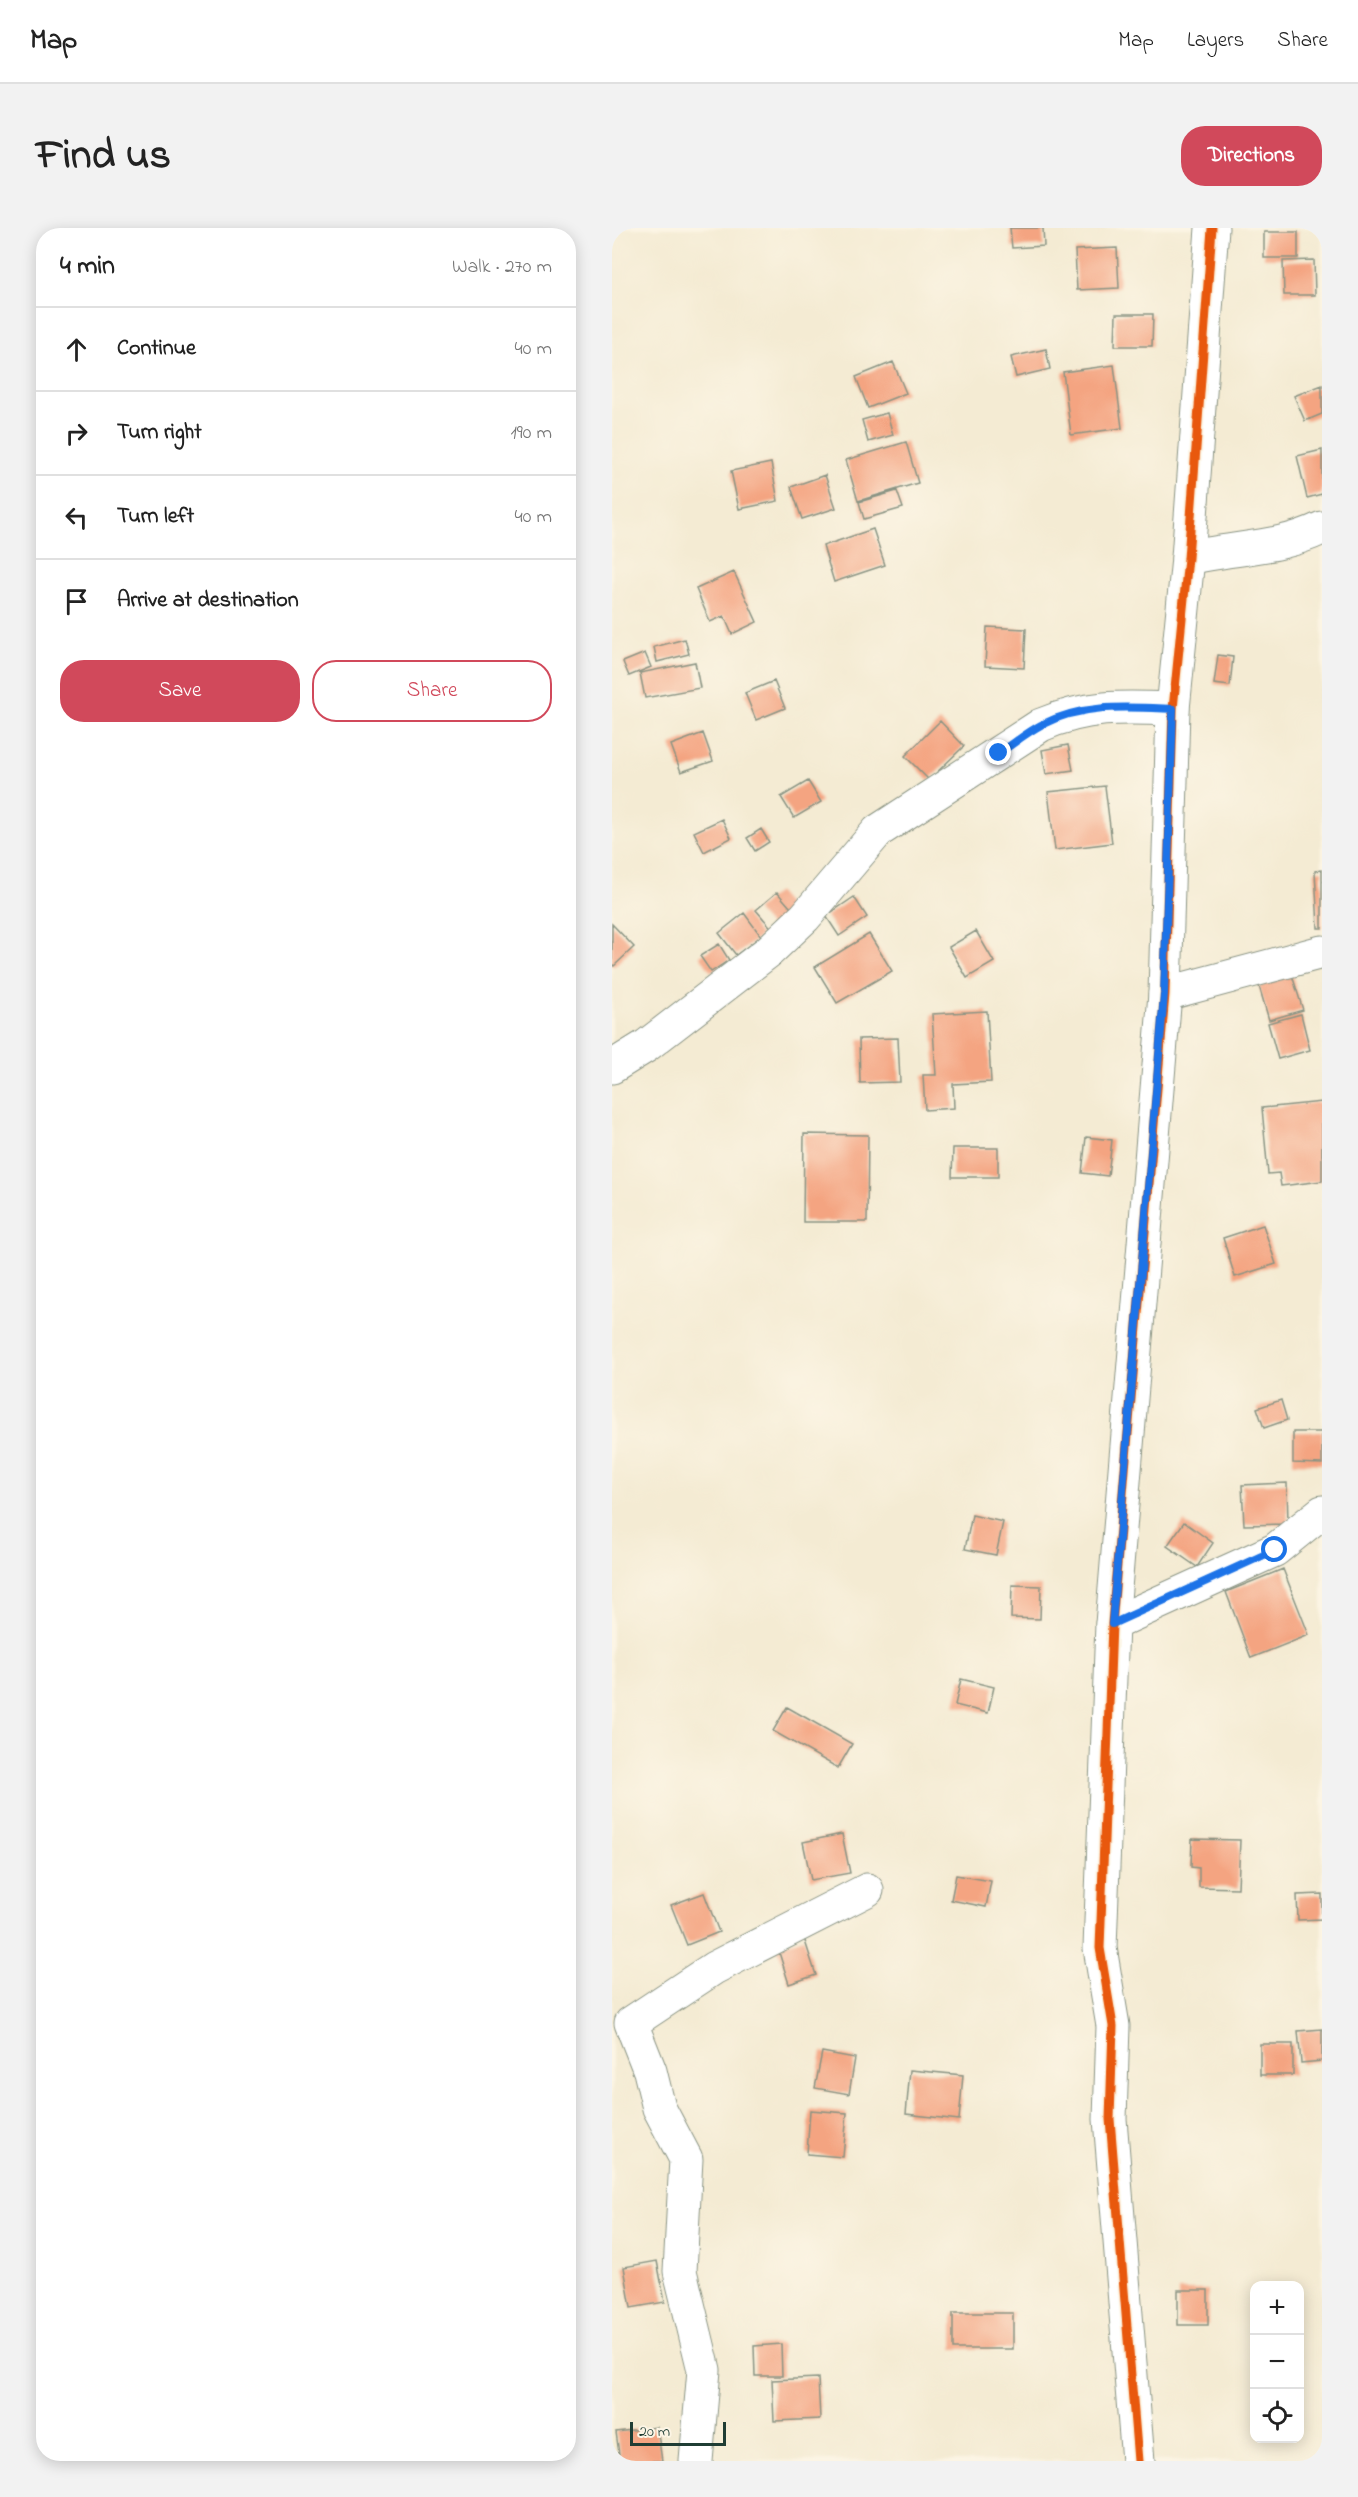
<!DOCTYPE html>
<meta charset="utf-8">
<style>
:root{--surface:#fff;--page:#f2f2f2;--text:#222;--muted:#767676;--line:#e0e0e0;--accent:#d1495b}
body{margin:0;font-family:"Indie Flower",sans-serif;background:var(--page);color:var(--text)}
.controls{position:absolute;right:18px;bottom:18px;display:grid;overflow:hidden;border-radius:12px;box-shadow:0 3px 15px #0003}
.controls button{width:54px;height:54px;display:grid;place-items:center;padding:0;border:0;border-bottom:2px solid var(--line);background:var(--surface);color:var(--text);font:30px sans-serif}
.scale{position:absolute;left:18px;bottom:15px;width:96px;box-sizing:border-box;padding-left:6px;border:3px solid #1f3d34;border-top:0;font-size:16px;line-height:21px;white-space:nowrap;color:#1f3d34;-webkit-text-stroke:4px #fcf5e5;paint-order:stroke}
.stop{position:absolute;width:18px;height:18px;margin:-14px;border:4px solid #1a73e8;border-radius:50%;background:#fff}
.stop.end{background:#1a73e8;border-color:#fff;box-shadow:0 2px 6px #0008}
.list{margin:0;padding:0;list-style:none}
h2{display:flex;justify-content:space-between;align-items:center;height:78px;margin:0;padding:0 24px;font-size:26px}
h2 small{font-size:20px;font-weight:400;color:var(--muted)}
.list li{display:grid;grid-template-columns:39px 1fr auto;gap:18px;align-items:center;box-sizing:border-box;height:84px;padding:0 24px;border-top:2px solid var(--line)}
.list b{display:block;font-size:22px;white-space:nowrap}
.list em{font-size:20px;font-style:normal;color:var(--muted)}
.actions{display:flex;gap:12px;padding:18px 24px}
.actions a{flex:1;padding:14px 0;border:2px solid var(--accent);border-radius:24px;text-align:center;font-size:21px;color:var(--accent)}
.actions .main{background:var(--accent);color:#fff}
.icon{flex:none;width:33px;height:33px;fill:none;stroke:currentColor;stroke-width:2;stroke-linecap:round;stroke-linejoin:round}
.map{position:relative;flex:none;width:710px;height:2233px;overflow:hidden;border-radius:24px}
header{display:flex;align-items:center;gap:36px;box-sizing:border-box;height:84px;padding:0 30px;background:var(--surface);border-bottom:2px solid var(--line)}
header strong{font-size:28px}
nav{display:flex;gap:33px;margin-inline-start:auto;font-size:21px}
.intro{display:flex;align-items:center;justify-content:space-between;box-sizing:border-box;height:144px;padding:0 36px}
h1{margin:0;font-size:42px}
.button{padding:15px 27px;border-radius:24px;background:var(--accent);color:#fff;font-size:21px;font-weight:700}
main{display:flex;gap:36px;padding:0 36px}
aside{flex:1;background:var(--surface);border-radius:24px;box-shadow:0 3px 15px #0003}
.map>svg:first-child{display:block}
.building{fill:#f4a481}
.lines{fill:none;stroke-linecap:round;stroke-linejoin:round}
.minor-casing{stroke:#8a9484;stroke-width:35}
.tertiary-casing{stroke:#8a9484;stroke-width:35}
.minor{stroke:#fff;stroke-width:33}
.tertiary{stroke:#fff;stroke-width:33}
.cycleway-casing{stroke:#fcf5e5;stroke-width:13}
.cycleway{stroke:#e8590c;stroke-width:9}
.route{stroke:#1a73e8;stroke-width:8}
</style>
<header>
<strong>Map</strong>
<nav><a>Map</a><a>Layers</a><a>Share</a></nav>
</header>
<div class="intro"><h1>Find us</h1><a class="button">Directions</a></div>
<main>
<aside>
<h2>4 min<small>Walk · 270 m</small></h2>
<ul class="list">
<li><svg class="icon" aria-label="ahead" viewBox="0 0 24 24"><path d="M12 20V5M6 11l6-6 6 6"/></svg><div><b>Continue</b></div><em>40 m</em></li>
<li><svg class="icon" aria-label="right" viewBox="0 0 24 24"><path d="M7 20v-9h11M14 6l5 5-5 5"/></svg><div><b>Turn right</b></div><em>190 m</em></li>
<li><svg class="icon" aria-label="left" viewBox="0 0 24 24"><path d="M17 20v-9H6M10 6l-5 5 5 5"/></svg><div><b>Turn left</b></div><em>40 m</em></li>
<li><svg class="icon" aria-label="arrive" viewBox="0 0 24 24"><path d="M6 21V4h12l-3 4 3 4H6"/></svg><div><b>Arrive at destination</b></div></li>
</ul>
<div class="actions"><a class="main">Save</a><a>Share</a></div>
</aside>
<div class="map">
<svg width="710" height="2233" viewBox="0 0 710 2233">
<rect width="100%" height="100%" fill="#fcf5e5"/>
<filter id="ink" filterUnits="userSpaceOnUse"><feTurbulence type="fractalNoise" baseFrequency=".0167" numOctaves="2"/><feDisplacementMap in="SourceGraphic" scale="12" xChannelSelector="R" yChannelSelector="G"/><feConvolveMatrix kernelMatrix="1 2 1 2 8 2 1 2 1" color-interpolation-filters="sRGB"/></filter>
<filter id="wash" filterUnits="userSpaceOnUse"><feTurbulence type="fractalNoise" baseFrequency=".008" numOctaves="4" result="noise"/><feDisplacementMap in="SourceGraphic" scale="24" xChannelSelector="R" yChannelSelector="G"/><feGaussianBlur stdDeviation="1.35" result="paint"/><feColorMatrix in="noise" values="0 0 0 0 0 0 0 0 0 0 0 0 0 0 0 0 0 1.4 0 .05"/><feComposite in="paint" operator="in"/></filter>
<g filter="url(#wash)">
<rect width="100%" height="100%" fill="#f4ebd3"/>
<g id="blocks">
<!-- building -->
<path class="building" d="M398,0H431L432,18L400,20Z
M652,4H686V30H652Z
M505,20L507,60L465,62L463,22Z
M702,32L703,67H672L671,33Z
M504,86H541L540,118H503Z
M434,121L438,141L404,149L399,129Z
M281,134L294,165L256,180L244,149Z
M502,137L510,200L459,207L451,144Z
M710,157V186L693,193L682,168Z
M275,185L281,207L256,214L250,192Z
M294,214L306,255L246,273L234,232Z
M710,222V266L695,270L685,228Z
M159,235L166,273L127,281L119,243Z
M213,247L224,280L190,291L179,259Z
M285,263L291,280L252,291L247,274Z
M261,301L273,337L222,354L211,318Z
M122,344L145,394L120,406L112,388L98,394L84,361Z
M375,399L414,401L412,440L373,438Z
M73,411L77,426L45,434L42,419Z
M33,425L39,439L17,448L11,434Z
M606,427L621,429L618,458L602,456Z
M83,434L88,460L33,470L28,445Z
M162,453L173,480L144,492L133,465Z
M328,493L352,518L317,552L293,528Z
M91,505L101,533L69,544L59,517Z
M456,517L461,542L434,546L430,522Z
M196,553L209,574L182,590L169,569Z
M493,558L500,615L443,622L436,564Z
M110,591L119,610L92,624L82,604Z
M149,601L157,614L143,623L135,610Z
M710,642V700H706L703,643Z
M165,664L184,686L162,703L144,682Z
M242,669L255,689L227,708L214,688Z
M132,685L149,708L124,727L107,705Z
M0,696L22,719L2,738L0,736Z
M364,703L382,734L355,750L337,719Z
M257,706L280,743L225,775L203,739Z
M107,716L117,732L99,744L88,728Z
M680,747L691,782L657,792L647,758Z
M375,783L379,854L341,856L342,880L313,882L311,847H324L320,786Z
M689,786L698,822L666,831L656,795Z
M286,810L288,854L248,855L247,811Z
M710,874V953L669,958L667,945L656,946L650,880Z
M192,906L256,907L255,994H191Z
M474,909L500,912L496,948L470,945Z
M341,920H386V949H340Z
M651,997L664,1036L623,1049L611,1010Z
M669,1172L675,1192L652,1200L645,1180Z
M681,1204H710V1236L681,1235Z
M675,1255L676,1296L632,1297L630,1257Z
M360,1287L391,1294L384,1327L353,1321Z
M572,1294L601,1315L585,1339L555,1318Z
M671,1341L697,1407L639,1430L614,1364Z
M400,1357L429,1358L428,1391L399,1390Z
M349,1451L382,1459L376,1485L343,1477Z
M175,1479L240,1516L226,1540L161,1503Z
M230,1606L238,1645L199,1652L191,1614Z
M580,1611L628,1612L626,1660L587,1659V1640L579,1639Z
M344,1647L379,1653L374,1679L339,1672Z
M92,1665L107,1704L75,1717L59,1677Z
M710,1666V1691L686,1692L685,1667Z
M192,1710L204,1747L177,1756L165,1718Z
M710,1801V1833L689,1835L686,1803Z
M648,1816H681V1847H648Z
M210,1824L243,1830L237,1866L203,1860Z
M298,1842L351,1847L347,1892L294,1886Z
M198,1882L235,1885L231,1929L195,1926Z
M45,2033L53,2074L19,2080L12,2039Z
M566,2062H596V2097H566Z
M341,2085H401V2121H341Z
M169,2116L170,2148H143L142,2118Z
M206,2150L208,2191L162,2193L160,2152Z
M45,2199L50,2233H8L4,2204Z"/>
</g>
</g>
<g filter="url(#ink)">
<use href="#blocks" fill-opacity="0" stroke="#8a9484" stroke-width="1.5"/>
<g class="lines">
<defs>
<path id="minor" d="M576,330C622,319 667,321 710,300
M553,766L710,724
M0,839L34,818L156,724L193,689L266,603L429,497C476,477 511,479 561,481
M500,1396L663,1322L710,1284
M84,2233L92,2142L68,2043L74,1931L47,1880L38,1843L19,1795L102,1740L255,1662"/>
<path id="tertiary" d="M526,2233L498,1891L501,1798L488,1720L500,1396L553,766L561,481L576,330L600,0"/>
</defs>
<!-- minor casing -->
<use href="#minor" class="minor-casing"/>
<!-- tertiary casing -->
<use href="#tertiary" class="tertiary-casing"/>
<!-- minor -->
<use href="#minor" class="minor"/>
<!-- tertiary -->
<use href="#tertiary" class="tertiary"/>
<defs>
<path id="cycleway" d="M526,2233L498,1891L501,1798L488,1720L500,1396L553,766L561,481L576,330L600,0"/>
</defs>
<!-- cycleway casing -->
<use href="#cycleway" class="cycleway-casing"/>
<!-- cycleway -->
<use href="#cycleway" class="cycleway"/>
</g>
</g>
<g class="lines" filter="url(#ink)">
<!-- route -->
<path class="route" d="M387,525C401,516 414,505 429,497C471,475 516,479 561,481L552,766L500,1396L663,1322"/>
</g>
</svg>
<div class="controls">
<button>+</button>
<button>−</button>
<button><svg class="icon" aria-label="locate" viewBox="0 0 24 24"><circle cx="12" cy="12" r="6"/><path d="M12 2v4M12 18v4M2 12h4M18 12h4"/></svg></button>
</div>
<div class="scale">20 m</div>
<div class="stop" style="left:663px;top:1322px"></div>
<div class="stop end" style="left:387px;top:525px"></div>
</div>
</main>
